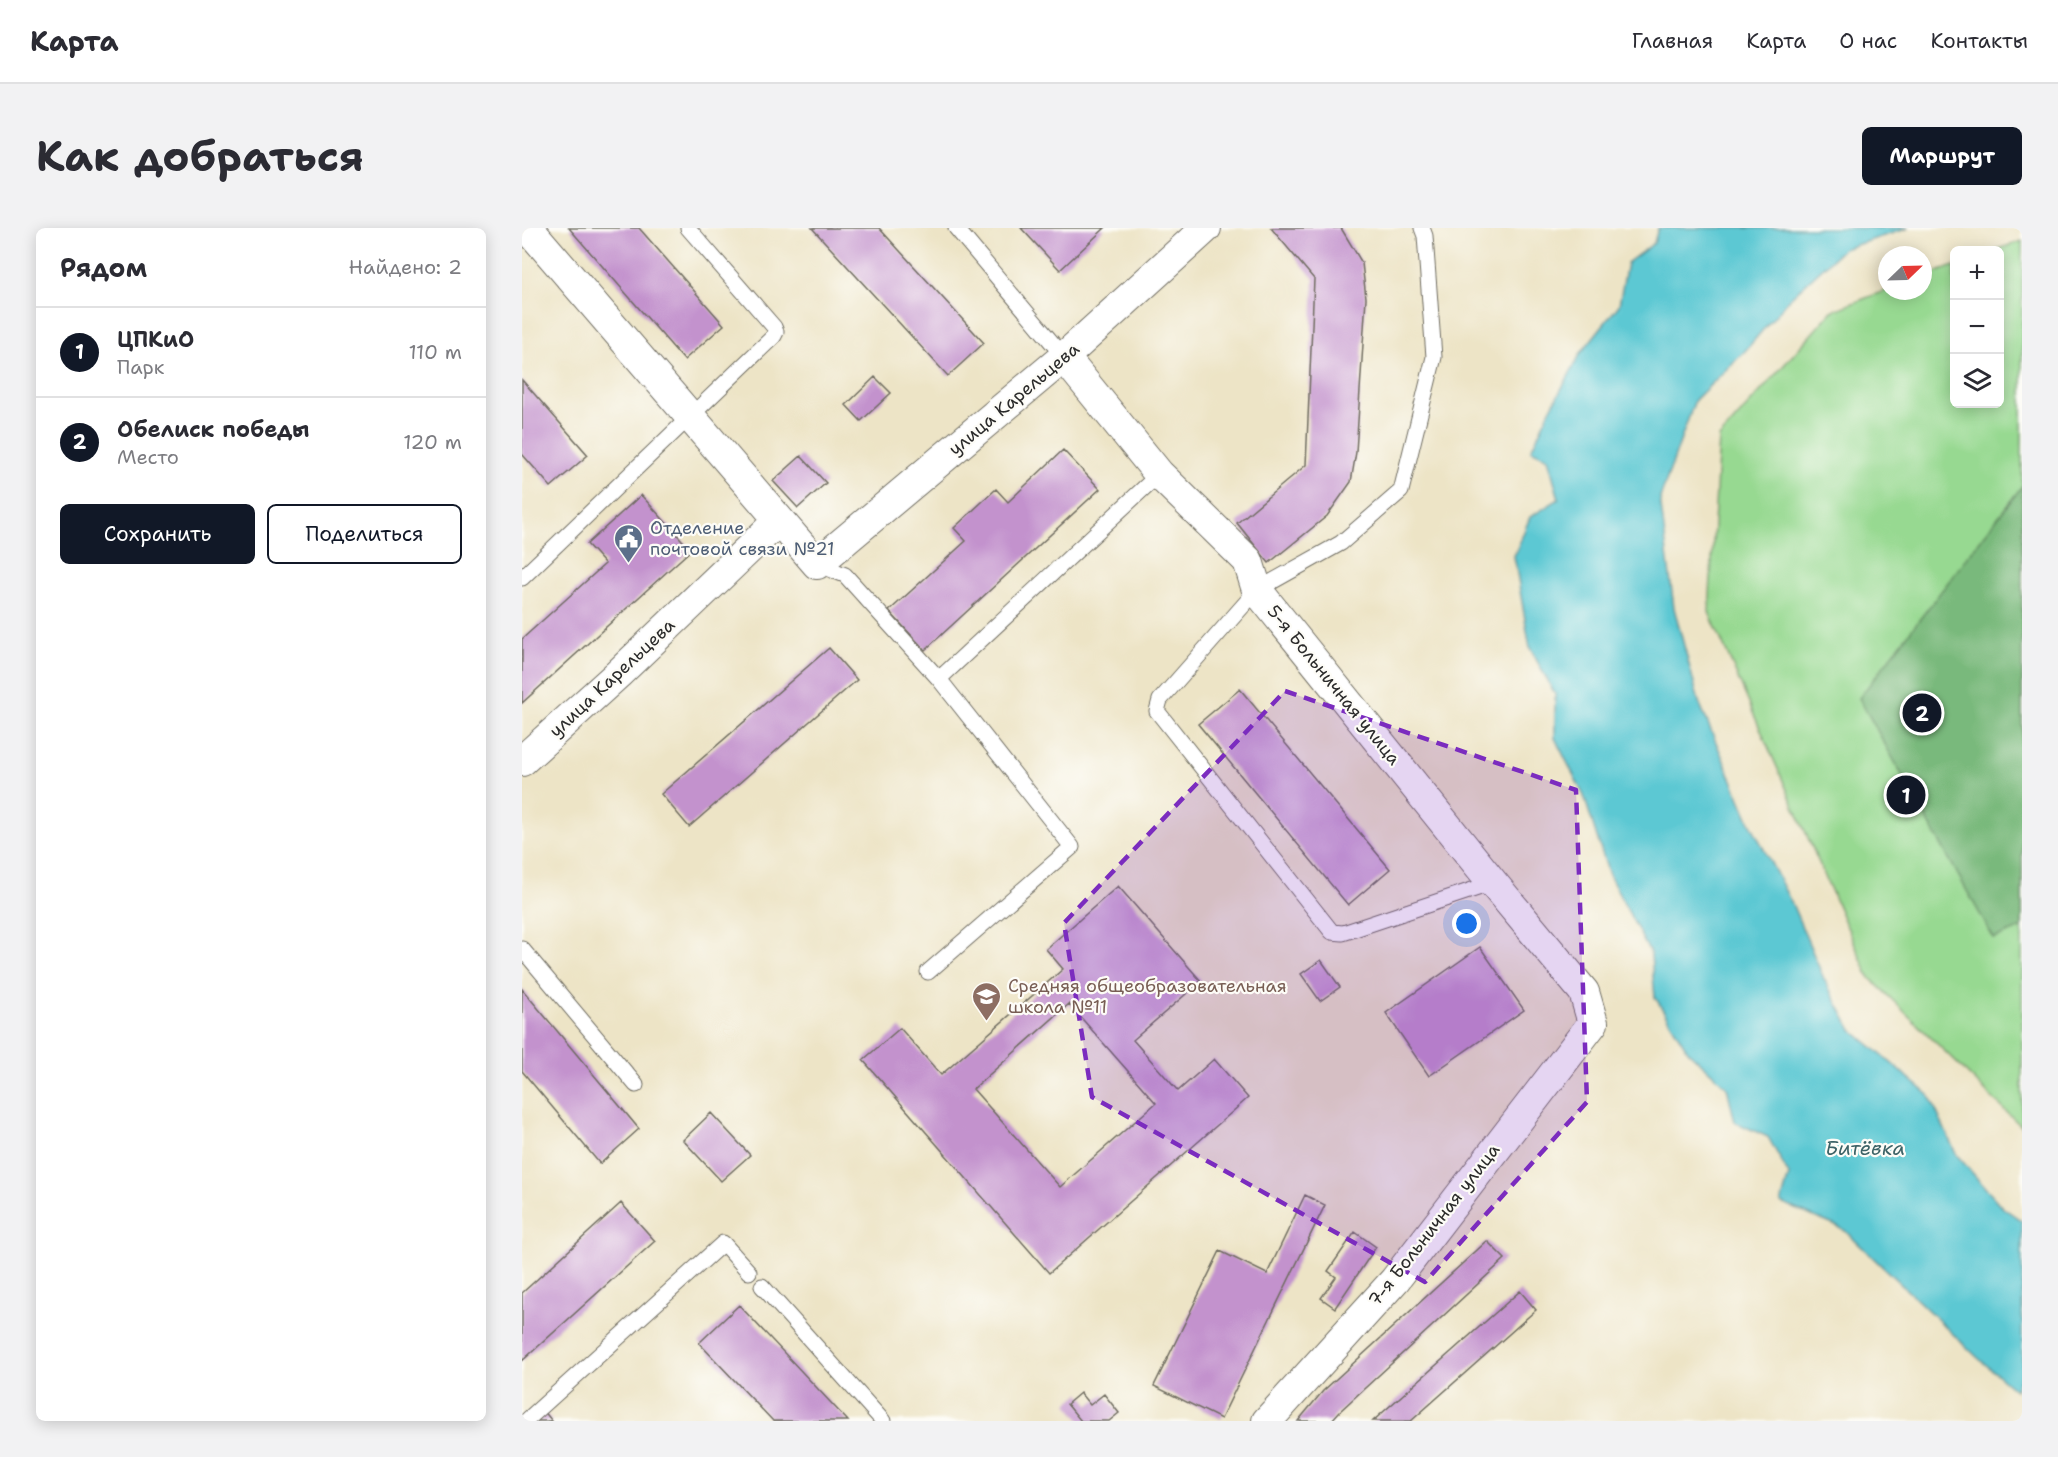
<!DOCTYPE html>
<html lang="ru">
<meta charset="utf-8">
<style>
:root{--surface:#fff;--page:#f2f2f3;--text:#2b2b33;--muted:#7c7c81;--line:#e1e1e2;--accent:#111827}
body{margin:0;font-family:"Shantell Sans",sans-serif;background:var(--page);color:var(--text)}
.controls{position:absolute;right:18px;top:18px;display:grid;overflow:hidden;border-radius:9px;box-shadow:0 3px 15px #0003}
.controls button{width:54px;height:54px;display:grid;place-items:center;padding:0;border:0;border-bottom:2px solid var(--line);background:var(--surface);color:var(--text);font:30px sans-serif}
.compass{position:absolute;left:1356px;top:18px;width:54px;height:54px;border-radius:50%;background:var(--surface);box-shadow:0 3px 15px #0003;rotate:67deg}
.you{position:absolute;left:945px;top:696px;width:21px;height:21px;margin:-15px;border:4px solid #fff;border-radius:50%;background:#1a73e8;box-shadow:0 0 0 9px #1a73e833}
.badge{display:grid;place-items:center;width:39px;height:39px;border-radius:50%;background:var(--accent);color:#fff;font-size:20px;font-weight:700}
.pin{position:absolute;translate:-50% -50%;border:3px solid #fff;box-shadow:0 2px 6px #0006}
.list{margin:0;padding:0;list-style:none}
h2{display:flex;justify-content:space-between;align-items:center;height:78px;margin:0;padding:0 24px;font-size:26px}
h2 small{font-size:20px;font-weight:400;color:var(--muted)}
.list li{display:grid;grid-template-columns:39px 1fr auto;gap:18px;align-items:center;box-sizing:border-box;height:90px;padding:0 24px;border-top:2px solid var(--line)}
.list b{display:block;font-size:22px;white-space:nowrap}
.list p{margin:0;font-size:20px;white-space:nowrap;color:var(--muted)}
.list em{font-size:20px;font-style:normal;color:var(--muted)}
.actions{display:flex;gap:12px;padding:18px 24px}
.actions a{flex:1;padding:14px 0;border:2px solid var(--accent);border-radius:9px;text-align:center;font-size:21px;color:var(--accent)}
.actions .main{background:var(--accent);color:#fff}
.icon{flex:none;width:33px;height:33px;fill:none;stroke:currentColor;stroke-width:2;stroke-linecap:round;stroke-linejoin:round}
.map{position:relative;flex:none;width:1500px;height:1193px;overflow:hidden;border-radius:9px}
header{display:flex;align-items:center;gap:36px;box-sizing:border-box;height:84px;padding:0 30px;background:var(--surface);border-bottom:2px solid var(--line)}
header strong{font-size:28px}
nav{display:flex;gap:33px;margin-inline-start:auto;font-size:21px}
.intro{display:flex;align-items:center;justify-content:space-between;box-sizing:border-box;height:144px;padding:0 36px}
h1{margin:0;font-size:42px}
.button{padding:15px 27px;border-radius:9px;background:var(--accent);color:#fff;font-size:21px;font-weight:700}
main{display:flex;gap:36px;padding:0 36px}
aside{flex:1;background:var(--surface);border-radius:9px;box-shadow:0 3px 15px #0003}
.map>svg:first-child{display:block}
.green{fill:#97d991;stroke:#61825e;stroke-width:1.5}
.forest{fill:#79b97b;stroke:#527253;stroke-width:1.5}
.water{fill:#5cc8d3;stroke:#447a7f;stroke-width:1.5}
.building{fill:#c392cd;fill-rule:evenodd}
.lines{fill:none;stroke-linecap:round;stroke-linejoin:round}
.lane-casing{stroke:#6f6c61;stroke-width:17}
.street-casing{stroke:#6f6c61;stroke-width:32}
.lane{stroke:#fff;stroke-width:15}
.street{stroke:#fff;stroke-width:30}
.marked{fill:#7b2cbf;fill-opacity:0.2;stroke:#7b2cbf;stroke-width:4.5;stroke-dasharray:12 8;stroke-linejoin:round}
.labels{text-anchor:middle;dominant-baseline:central;stroke-width:4.5;stroke-linejoin:round;paint-order:stroke}
.street-label{font-size:18px;fill:#2b2b2b;stroke:#fdfcf7}
.service-label{font-size:18px;fill:#4e5e75;stroke:#fdfcf7;text-anchor:start}
.education-label{font-size:18px;fill:#785e54;stroke:#fdfcf7;text-anchor:start}
.water-label{font-size:20px;font-style:italic;fill:#3c6266;stroke:#fdfcf7}
</style>
<header>
<strong>Карта</strong>
<nav><a>Главная</a><a>Карта</a><a>О нас</a><a>Контакты</a></nav>
</header>
<div class="intro"><h1>Как добраться</h1><a class="button">Маршрут</a></div>
<main>
<aside>
<h2>Рядом<small>Найдено: 2</small></h2>
<ul class="list">
<li><span class="badge">1</span><div><b>ЦПКиО</b><p>Парк</p></div><em>110 m</em></li>
<li><span class="badge">2</span><div><b>Обелиск победы</b><p>Место</p></div><em>120 m</em></li>
</ul>
<div class="actions"><a class="main">Сохранить</a><a>Поделиться</a></div>
</aside>
<div class="map">
<svg width="1500" height="1193" viewBox="0 0 1500 1193">
<rect width="100%" height="100%" fill="#fdfcf7"/>
<filter id="ink" filterUnits="userSpaceOnUse"><feTurbulence type="fractalNoise" baseFrequency=".0167" numOctaves="2"/><feDisplacementMap in="SourceGraphic" scale="12" xChannelSelector="R" yChannelSelector="G"/><feConvolveMatrix kernelMatrix="1 2 1 2 8 2 1 2 1" color-interpolation-filters="sRGB"/></filter>
<filter id="wash" filterUnits="userSpaceOnUse"><feTurbulence type="fractalNoise" baseFrequency=".008" numOctaves="4" result="noise"/><feDisplacementMap in="SourceGraphic" scale="24" xChannelSelector="R" yChannelSelector="G"/><feGaussianBlur stdDeviation="1.35" result="paint"/><feColorMatrix in="noise" values="0 0 0 0 0 0 0 0 0 0 0 0 0 0 0 0 0 1.4 0 .05"/><feComposite in="paint" operator="in"/></filter>
<g filter="url(#wash)">
<rect width="100%" height="100%" fill="#ede4c6"/>
<!-- green -->
<path class="green" d="M1500,13V899L1347,749L1187,384L1197,210L1310,83L1365,62L1401,63V49L1432,38V176H1478V22H1473Z"/>
<!-- forest -->
<path class="forest" d="M1500,258V700L1472,711L1337,470Z"/>
<!-- water -->
<path class="water" d="M1136,0H1387L1321,21L1268,70L1223,123L1173,172L1138,270L1152,380L1177,474L1227,592L1271,678L1302,751L1330,802L1407,867L1434,926L1480,979L1500,993V1144L1493,1162L1455,1129L1321,1001L1259,975L1267,947L1246,909L1213,894L1205,859L1166,823L1133,769L1129,727L1087,647L1062,568L1033,510V466L1008,420L992,328L1008,289L1037,271L1026,230L1009,222L1028,182L1059,125L1097,77L1105,35L1132,15Z"/>
<g id="blocks">
<!-- building -->
<path class="building" d="M47,0H117L202,97L162,132Z
M290,0H357L462,115L426,148Z
M499,0H583L538,42Z
M749,0H819L840,35L844,70L834,224L829,254L805,288L747,335L715,295L784,237L792,51Z
M353,149L369,165L339,193L324,177Z
M0,152L66,227L29,259L0,226Z
M541,222L578,261L403,422L367,383L444,313L432,300L474,261L486,274Z
M279,228L304,255L276,280L251,253Z
M119,267L169,322L0,475V411L83,336L65,316Z
M307,420L335,452L167,599L139,566Z
M718,461L868,641L826,677L676,496Z
M596,658L679,753L611,812L656,863L692,831L726,870L527,1045L341,832L378,800L419,847L541,741L524,721ZM547,776L634,875L538,959L451,861Z
M958,719L1002,782L907,848L864,785Z
M799,732L818,759L798,773L779,746Z
M0,761L117,901L78,936L0,843Z
M189,885L228,927L199,953L161,912Z
M783,967L803,977L699,1191L632,1158L698,1023L745,1046Z
M99,975L133,1013L0,1133V1065Z
M833,1004L854,1019L813,1080L799,1070L814,1049L806,1043Z
M965,1013L983,1031L818,1183L809,1193H776L801,1163Z
M998,1063L1014,1082L889,1193H851Z
M217,1077L326,1193H251L177,1115Z
M558,1165L568,1177L582,1166L597,1185L587,1193H559L545,1176Z
M21,1182L30,1193H8Z"/>
</g>
</g>
<g filter="url(#ink)">
<use href="#blocks" fill-opacity="0" stroke="#6f6c61" stroke-width="1.5"/>
<g class="lines">
<defs>
<path id="lane" d="M434,0L542,129
M900,0L903,8L912,129L879,263L819,315L735,362L638,472L635,483L810,704L821,705L971,655
M295,336L323,347L417,451L550,619L406,744
M0,350L252,108L254,104L252,99L166,0
M417,451L637,246
M0,721L114,857
M240,1058L361,1193
M4,1193L201,1015L227,1044"/>
<path id="street" d="M6,0L295,336L542,129L684,0
M542,129L637,246L726,333L735,362L971,655L1062,764L1071,795L873,1052L745,1193
M0,533L96,446L257,292"/>
</defs>
<!-- lane casing -->
<use href="#lane" class="lane-casing"/>
<!-- street casing -->
<use href="#street" class="street-casing"/>
<!-- lane -->
<use href="#lane" class="lane"/>
<!-- street -->
<use href="#street" class="street"/>
</g>
</g>
<!-- marked area -->
<path class="marked" d="M763,463L1054,562L1065,874L903,1054L570,869L542,695Z"/>
<!-- icons -->
<defs>
<symbol id="civic-pin" viewBox="-11 -11 22 30"><path d="M0 17L-7.5 6A9.5 9.5 0 1 1 7.5 6Z" fill="#5c6f8a" stroke="#fdfcf7"/><path d="M-.6-6.5H3V-4.5H.6V-3L4-1V1h2V6H-6V1h2V-1L-.6-3ZM-1.2 2.5V6h2.4V2.5Z" fill="#fff"/></symbol>
<symbol id="school-pin" viewBox="-11 -11 22 30"><path d="M0 17L-7.5 6A9.5 9.5 0 1 1 7.5 6Z" fill="#8d6e63" stroke="#fdfcf7"/><path d="M0-5L7-2L0 1L-7-2ZM-4 1L0 2.5L4 1V4Q0 6-4 4Z" fill="#fff"/></symbol>
</defs>
<g fill-rule="evenodd">
<use href="#civic-pin" x="90" y="294" width="33" height="45"/>
<use href="#school-pin" x="448" y="752" width="33" height="45"/>
</g>
<g class="labels">
<!-- street labels -->
<g class="street-label">
<text transform="translate(492 171) rotate(-40)">улица Карельцева</text>
<text transform="translate(90 450) rotate(-43)">улица Карельцева</text>
<text transform="translate(812 457) rotate(51)">5-я Больничная улица</text>
<text transform="translate(912 997) rotate(-52)">7-я Больничная улица</text>
</g>
<!-- service labels -->
<g class="service-label">
<text x="128" y="300">Отделение<tspan x="128" dy="21">почтовой связи №21</tspan></text>
</g>
<!-- education labels -->
<g class="education-label">
<text x="486" y="758">Средняя общеобразовательная<tspan x="486" dy="21">школа №11</tspan></text>
</g>
<!-- water labels -->
<g class="water-label">
<text x="1343" y="920">Битёвка</text>
</g>
</g>
</svg>
<div class="controls">
<button>+</button>
<button>−</button>
<button><svg class="icon" aria-label="layers" viewBox="0 0 24 24"><path d="M12 4l9 5-9 5-9-5zM3 14l9 5 9-5"/></svg></button>
</div>
<svg class="compass" viewBox="-18 -18 36 36"><path d="M0-13l5 13h-10z" fill="#e53935"/><path d="M0 13l5-13h-10z" fill="#7c7c81"/></svg>
<div class="you"></div>
<div class="pin badge" style="left:1384px;top:567px">1</div>
<div class="pin badge" style="left:1400px;top:485px">2</div>
</div>
</main>
